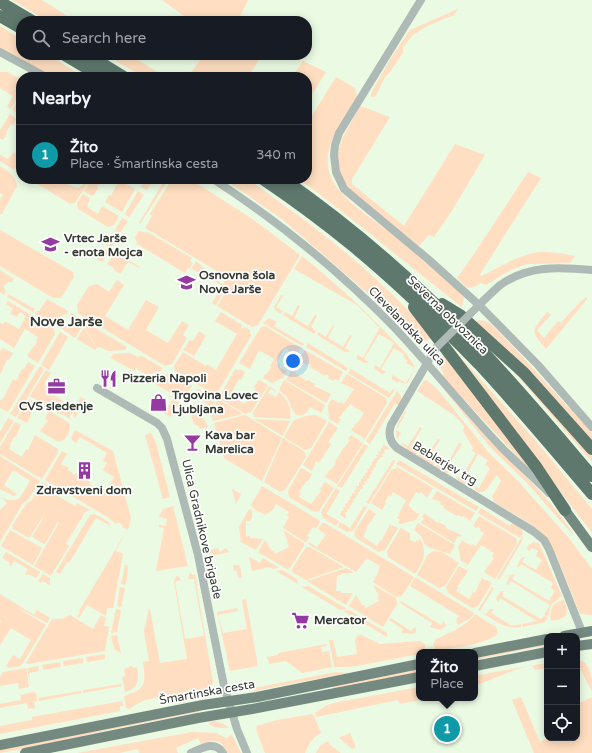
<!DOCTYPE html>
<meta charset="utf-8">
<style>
:root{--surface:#171b24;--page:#20242c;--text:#f1f3f6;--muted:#9ea1a6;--line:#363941;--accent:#c89fd1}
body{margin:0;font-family:"Varela Round",sans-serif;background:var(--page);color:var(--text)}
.controls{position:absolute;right:12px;bottom:12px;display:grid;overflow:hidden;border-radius:8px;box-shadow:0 2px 10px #0003}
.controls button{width:36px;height:36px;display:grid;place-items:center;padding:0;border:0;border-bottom:1px solid var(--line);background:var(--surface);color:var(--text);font:20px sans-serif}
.you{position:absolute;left:293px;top:361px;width:14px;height:14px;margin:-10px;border:3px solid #fff;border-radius:50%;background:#1a73e8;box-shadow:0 0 0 6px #1a73e833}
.badge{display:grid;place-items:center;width:26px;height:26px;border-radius:50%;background:var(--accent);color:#fff;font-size:13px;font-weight:700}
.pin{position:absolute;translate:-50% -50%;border:2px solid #fff;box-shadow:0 1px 4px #0006}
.popup{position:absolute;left:416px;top:649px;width:62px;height:52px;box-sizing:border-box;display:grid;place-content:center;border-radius:8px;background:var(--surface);filter:drop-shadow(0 1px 3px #0005);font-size:13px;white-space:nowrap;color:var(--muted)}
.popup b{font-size:15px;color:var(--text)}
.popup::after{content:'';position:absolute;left:50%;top:100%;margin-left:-8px;border:8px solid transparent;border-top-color:var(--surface)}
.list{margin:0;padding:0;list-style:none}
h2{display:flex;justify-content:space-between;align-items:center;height:52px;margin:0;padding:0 16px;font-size:17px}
h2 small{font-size:13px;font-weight:400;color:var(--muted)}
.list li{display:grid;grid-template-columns:26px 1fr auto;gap:12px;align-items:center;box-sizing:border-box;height:60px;padding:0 16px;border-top:1px solid var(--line)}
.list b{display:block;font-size:15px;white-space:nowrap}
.list p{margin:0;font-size:13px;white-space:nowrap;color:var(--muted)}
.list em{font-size:13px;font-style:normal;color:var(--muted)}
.icon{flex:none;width:22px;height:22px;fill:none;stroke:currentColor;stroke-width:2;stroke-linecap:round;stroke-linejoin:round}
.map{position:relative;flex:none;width:592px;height:753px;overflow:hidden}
.search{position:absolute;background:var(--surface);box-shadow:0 2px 10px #0003;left:16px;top:16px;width:296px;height:44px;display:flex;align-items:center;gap:10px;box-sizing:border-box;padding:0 14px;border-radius:16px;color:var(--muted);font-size:15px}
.panel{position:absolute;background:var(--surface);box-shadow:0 2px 10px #0003;left:16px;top:72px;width:296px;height:112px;border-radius:16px}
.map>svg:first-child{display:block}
.green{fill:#ffdec1}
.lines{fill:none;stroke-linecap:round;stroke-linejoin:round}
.minor{stroke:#aebab5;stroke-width:8}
.major{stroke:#748980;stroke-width:10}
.highway{stroke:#5e786d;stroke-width:12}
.minor-bridge{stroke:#aebab5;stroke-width:8}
.labels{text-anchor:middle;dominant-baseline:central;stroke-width:3.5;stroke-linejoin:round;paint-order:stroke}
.poi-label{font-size:12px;font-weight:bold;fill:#353b32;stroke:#fff;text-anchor:start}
.street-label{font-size:12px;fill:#353b32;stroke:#fff}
.quarter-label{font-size:14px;font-weight:bold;fill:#353b32;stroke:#fff}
</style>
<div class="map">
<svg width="592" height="753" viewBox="0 0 592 753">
<rect width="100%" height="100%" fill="#ebfae3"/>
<!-- green -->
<path class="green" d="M12,0H42L75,21H48Z
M162,0H248L238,21H186L187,18Z
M458,9L454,15L427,26L413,35L403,47V53L389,73L385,77L375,97H371V93L391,58L410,30Z
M0,26L21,39V55H48L84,77H50L0,49Z
M106,55H130L165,77H143Z
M204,55H262L248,77H188Z
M303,61L326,72L307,102V77H292Z
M0,72H8L21,80V92L11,109L7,107L13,96L0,88Z
M336,77L355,88L357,96C350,115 333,129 329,150C326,162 328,174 335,185C349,205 376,221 395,236C419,255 442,275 464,297L462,307C408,265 355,220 299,179H307V124Z
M21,95V111L19,114L12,110Z
M360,106L390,117L352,179V184L404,226L455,144L485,155L453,209L434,237L429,235L419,246L361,199L349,189L339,172L337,158L339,148L343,137Z
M10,114L16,119L13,125L11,124L6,133L7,134L3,140L0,138V130Z
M14,152L21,156V158L14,170L0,161V155L8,159Z
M0,166C8,171 16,176 17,186L2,214H0V200L3,195L0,193Z
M528,172L541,178L480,274L481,276C500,268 520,253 541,252C552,252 565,254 575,256L570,263L527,264L511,270L486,285L481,283C468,291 467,288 457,278L472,257Z
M39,179C46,179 50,182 57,184C60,184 64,183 66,184C77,188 80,191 87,179H90L75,203L70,204L36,183Z
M92,179H103L97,187L98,188L94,195H93L92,196L84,191Z
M146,179H154L147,190L141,187Z
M165,179H169L140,224L139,223Z
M172,179H189L195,182L254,220L300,255L258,325L252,327L217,306L227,290V287L223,284L227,277L145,228L152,216L150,214Z
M224,179C231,179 240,177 246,179C252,181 272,197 278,201C335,241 388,286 434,338L424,341L419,338L418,340L380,304L282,219Z
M119,180L135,189L122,212L105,202L109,195L111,196Z
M138,191L144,195L129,217L125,214Z
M83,194L90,198L87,207L98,214L102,206L119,216L114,225L108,227L78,209L77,203Z
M122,218L128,221L120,233L115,230Z
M0,230L73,272L74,277L61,298H53L0,266Z
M114,231L119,234L111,248L106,245Z
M139,231L149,233L192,258L190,261L193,263L189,269L188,268L185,273L137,244L135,237Z
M104,249L109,251L102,262L97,260Z
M115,252L140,267L139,268L128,262L120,274L114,270V268L107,264Z
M302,256C332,280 361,306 388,335C398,345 410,356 415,368L408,383C404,384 402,383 399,381L398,383L392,379V375L406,383L415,368L406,363L407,360L403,357L404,354L394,348L381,369L386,372L382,374L374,368L375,365L380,368L394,343L379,334L364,359L369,362L364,363L357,359V355L363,358L380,327L375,325L376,324L357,305L294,269Z
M196,261L226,288L216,305L212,303L222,286L193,269H191Z
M0,270L14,279L12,282H8L4,285V288L6,292L4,295L0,292Z
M117,280L124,285L105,316L128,330L146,300L159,307L146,330L168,343L182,321L189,325L183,335L187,338L172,364L165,366L78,313L77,305L89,286L97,284L109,292Z
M8,294L35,309L33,312L7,297Z
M281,295L283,296L276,307L283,311L281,314L275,310L274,307Z
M587,297V299L546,349C529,330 532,331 547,312L551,315L538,329V332L544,338L558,321L561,323L580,302Z
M47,299L68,311L67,314L60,316L58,320L60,325L59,328L35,314L37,311H39Z
M8,301L54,329L55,334L38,363L27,356L34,345L35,346L37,342L36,341L38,337L25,329L14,348L0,339V323L2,324L6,322L19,329L26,316L20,312L17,317L10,314L13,309L6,304Z
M298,305L300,306L294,318L308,326L315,315L317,316L311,327L316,331L314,334L283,315L285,312L292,316Z
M221,312L242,325L241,329L245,327L250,330L251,336L219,390L217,392L213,393L175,372L174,366L183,352L206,366L207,364L216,370L237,334L215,321Z
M71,313L85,322L75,338L62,329L63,327H66L70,324L71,319L70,316Z
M269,318L277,322L274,326L304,344L302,346L263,323Z
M478,320L485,321L490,323L519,353L567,406H569L592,433V443L474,323Z
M87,323L127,347L125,350L108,351L100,347L97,348L84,327Z
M333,325L334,326L328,338L343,347L350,335L352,336L345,348L350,351L349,352H345L317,335L318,332L326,337Z
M265,326L301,348L296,356L288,352L289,350L285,348L276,363L280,365L279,367L287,371L283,378L272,383L263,378L265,374H267L271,367L270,366L274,359L259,350L250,369L239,363L261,327Z
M84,328L97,349L95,350L77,339Z
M199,331L206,336L194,356L183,350L190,340L193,341Z
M60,332L68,337L49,370L41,365Z
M308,343L348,368L346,371L306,347Z
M3,348L13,353L9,360H7L0,375V351Z
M305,350L343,372L338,381L335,379L333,381L328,378L329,376L326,374L325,376L310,367L311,365L308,363L307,365L302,362L303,360L300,358Z
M130,353L138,357L142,356L163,368L161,371L147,375L136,368L134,371L111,358L113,354Z
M446,353L532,468L530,470L442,376L444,374C439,366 437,359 446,353Z
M461,360L466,363L535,440L592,509V533L461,361Z
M28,362L35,366L8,412L0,408V401L2,399H3L13,379L16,381L22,369L23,370Z
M40,366L44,369L16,417L10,414Z
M235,369L239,371L240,369L245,372L241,380L239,379L230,395L244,404L249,400L256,389L254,387L259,380L268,385L251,412L245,414L222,400L221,394Z
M351,369L390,393L393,389L395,390L389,398L348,373Z
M46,370L51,373L44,384L46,386L45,390L74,408L81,397L86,400L75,418H74L73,413L70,414V419L64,415L60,414L30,396Z
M292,370L306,381L308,380L315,384L314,386L331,394L326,403L286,380Z
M515,371L592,456V462L514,372Z
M166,374L174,379L179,378L192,386L182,400L149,380L151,377Z
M347,374L386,398L387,403L365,439L351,430L356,423L357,424L364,413L350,404L345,411H344L339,418L341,419L338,424L329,419L328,405L332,399L339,403L340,402L344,404L354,389L341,383Z
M284,380L325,405L321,413L310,407C308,414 298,420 293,411C291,408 290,403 288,399C286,395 282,393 279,390Z
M427,380L439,391L489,453L518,481L568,537L592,569V615L580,614L552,546C538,525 515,515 494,502L492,497L501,481L497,475L487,489L483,492H478L475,490L474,486L479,488L490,468L485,465L488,460L478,454L464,479L468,482L464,484L457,480V476L461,478L476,453L472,451L473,448L463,431L464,426L454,415L417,391L424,381Z
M269,386L276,391V392L271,389L268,393L276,397L279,392C287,399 292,408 290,419L254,417L253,413Z
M441,386C455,401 468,417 482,432C515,465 549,496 574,535H573L527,483L490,447Z
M197,388L215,400L210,410L207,404L199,399Z
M397,391L401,396V401L398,405L395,403L370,444L366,441Z
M29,399L38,404L30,415L31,416L27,423L17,418Z
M173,399L180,403L170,417L164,413Z
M217,401H221L243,414L213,421L211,413Z
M191,404C199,404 204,408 204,416L196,412L194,407Z
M49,411L68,422L70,425C70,432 66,441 58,442L40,431L48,421L45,419Z
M405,411L406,412L403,417H404L396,430L401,433L398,438L399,442C392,430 399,422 405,411Z
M190,412L204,419L208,427L200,429L199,426L194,424Z
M245,415L282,438L262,481L224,458L214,423Z
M316,415L327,421L311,448L305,450L284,437L294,420L306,416Z
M8,418L14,421L0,443V432Z
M254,419L290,421L283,436Z
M15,422L21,425L16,437H14L10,444L11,445L9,449L22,457L26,449L28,450L35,435L58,449V453L42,479L0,454V447Z
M329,422L338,428L328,442L331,444L319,463L316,461L312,471L303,465Z
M420,427L422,428L410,448L417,452L415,455L406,450L407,448L401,444L402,443L408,446Z
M75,430L113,451L131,518L128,530L122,527L123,525L118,522L116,524L109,518L45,480L62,451L67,454L61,464L69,468L68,470L75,475L76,473L90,482L89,484L97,488L98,486L106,490L114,477L103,470L107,463L103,461L107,453L80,437L76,443L73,441L71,438Z
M151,433L156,443L170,497L163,499L145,435Z
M351,435L363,443L337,484L325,477L330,470H331L336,463L335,462L344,447H345L350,440L348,439Z
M283,438L304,451L306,457L285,490L280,492L264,482Z
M438,439L440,440L428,458L435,463L433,466L417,456L419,453L426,457Z
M459,443L462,444L446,469L451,472L446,473L435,467L437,464L445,468Z
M364,444L368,446L342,488L337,486Z
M383,444L390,449L384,450L385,453L382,454L383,457H380V459L377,460L378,462L375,463L376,467L373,468L374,470L371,471L372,474L369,475L370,478L367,479V481L364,482L365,485H362L363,488L360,489V491L358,492V495L356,496V498L353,499L354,502L351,503L352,505L349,506L350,509H347V512L345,513L346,519L339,514H341V511L344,510L343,507H346L345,504L348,503V500H350V497L352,496V493H355L354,490L357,489L356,486H359V483L361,482V479H363V476L366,475L365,473L368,472L367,469L370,468V465H372V462L374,461V459L377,458L376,455H379L378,451H381V448L383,447Z
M0,456L40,481L28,500L23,503L0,542V510L7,503L2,498L8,500H17L21,496L30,481L13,470L4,485L17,494L14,496L0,489Z
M393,460H396L369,504L366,503Z
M399,460L479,507L476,511L396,464Z
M397,467L433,488L427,498L421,492L419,494L416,492L408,505L411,508V509L418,514L420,513L416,520L401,524L398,523L400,520L397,518L406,500L393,492L391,496L389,495L385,502L386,503L382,510L371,503L392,469H396Z
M301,468L312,474L308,481H306L299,492L301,493L299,497L311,504L322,490L320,489L325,482L334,488L319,511L314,512L289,497L288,491Z
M43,482L57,491L56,495L75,506L77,503L90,510L85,512L66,544L69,546L51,576L34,566L59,523L57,522L56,525L45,544H44L32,537L45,515H44L29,538L13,529L12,526L26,504L31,501Z
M262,486L319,520L320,522L316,528L313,527L307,536L309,538L307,541L305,542L283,528L289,517L287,516L289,512L276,504L272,511H270L268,514L266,513V515C260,512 255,511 251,505Z
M336,488L340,491L326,514L339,521L336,526L323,518L321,512Z
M232,489L241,494L236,504Z
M437,491L475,513L470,521L463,516L462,517L458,515L457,516L443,508L444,506L440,504L441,502L432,499Z
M173,506L188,566L156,571L164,528L159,527V525L166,526L167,519L159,517L163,509Z
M364,506L367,507L353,531L347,532L338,527L340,522L350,528Z
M481,508L510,526L513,521L521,528L523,533L520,538L478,513Z
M249,509L252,510V519H251L250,521H246V536H250V538L263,539L256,550L241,542L239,527Z
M369,509L376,514L366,528L367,529L363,537L377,546L380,541H381L391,523V525L398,528L385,550L379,552L356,538L354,532Z
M424,513L438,523L439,522L446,526V528L461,535L460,537L458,536L454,543L421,523L424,518L422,517Z
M95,514L109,522L110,526L96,518L69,563L67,562L60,574L56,572L90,515Z
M479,516L516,538L517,543L495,579L484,572L494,558L492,557L494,553L481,545L469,563V565L461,561L458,547L463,539V541L471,546L472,544L476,546L484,533L480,531L481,529L477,526L476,528L473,526Z
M322,523H325L414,577L402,596L396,597L373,582L379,571L378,570L380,566L367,558L356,572L308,544L309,542L317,547L326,535L318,529Z
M418,523L455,545L450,554L428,547L424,543L421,536L414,530Z
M401,528L410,533V540L415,542L420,539C428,552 423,561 415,574L388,557L387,551Z
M10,530L42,548L33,565L1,546Z
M283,530L304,543V546L290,568L287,569L258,552L265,540L272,551L273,550L275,554L289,547L287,542H288Z
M126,532L116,551L123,554L113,608H107L106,616L87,605L79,618L77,617L80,612L79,611Z
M523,535L522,541L499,580L497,578Z
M534,542L539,543L562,596L551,605L548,616L544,615L550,605L511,581L508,585L506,584L510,575L513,574L515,575L512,579L549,601L555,591L551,588L553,583L521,564L518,568L517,566L521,558L525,557L522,562L536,570L542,560L536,556L538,551L532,547L529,551L527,548L529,545Z
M306,547H310L344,567L306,580L292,572V569Z
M218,548L220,552L226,548L229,552L211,556L210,550Z
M434,551L442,552L459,563L445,586L439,588L417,575L428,554Z
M6,552L40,572L36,578L28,574L27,575L25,574L28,569L14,561L11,566L9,565L10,563L2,558Z
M249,557L260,563L263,558L279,568L273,569L270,567L252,571Z
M125,565L128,566L126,585L121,584Z
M233,565H238L240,566L242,578H238L237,570L234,571Z
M459,566L468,571L457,587L458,588L456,591L469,599L473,592L475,593L482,578L492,583L478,606L472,608L448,593L446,587Z
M346,568L354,573H341V575H337L336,591H341V593H353L346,605L307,581Z
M282,570L297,579L298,584L276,571Z
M191,572V574L195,575L196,579L199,600L213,681V684C198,696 159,694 141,702C137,704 133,706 130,709L126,708L124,696C146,689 146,685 143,662L149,661L144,631L149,608L150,609L160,663L187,659L174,582L175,578L177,576L179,577L181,580L175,582L185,639L204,636L194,579H188L189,575Z
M43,574L50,578V585L42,581L41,583L38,581Z
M415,577L474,613L471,618L458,625L456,620L459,616L410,586Z
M373,585L396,598L397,604L383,627L349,606L356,595L362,605H364L366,608L379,601L377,597L379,596Z
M308,586L347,609L340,610L302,587Z
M120,587L125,588L121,607L117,606Z
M492,587L494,588L480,611L478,610Z
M501,591H504L502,596L541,619L544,616L548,617L545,622L523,627L522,624L537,621L500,598L498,602L496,599Z
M0,594L34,615L37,610L50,618L47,623L11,604L46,625L21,666L9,668L6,666L13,655L20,659L31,640L11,628L0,645V623L2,619L0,621Z
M246,599L258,666L230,671L217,612L237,608L238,611L218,615L223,633L247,629L242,600Z
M564,600C570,616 567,618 551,621C549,611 552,602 564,600Z
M401,601L441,625L444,621L446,626L440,630L430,627L432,623L400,603Z
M116,609L121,610L117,632L111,633Z
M490,609H494L491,613L512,626L521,624V627C506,630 494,620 481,612L486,614Z
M349,610L387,633V637L343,611Z
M475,614L496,627L498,633C490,644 449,649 435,650L433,644L435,640C448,633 468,626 475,614Z
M70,615L93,629L101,615L106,618L104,626L109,627L105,651L28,664L26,663L52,619H62Z
M391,618L411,631L414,627L416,628V632L412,634L401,633L403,629L389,620Z
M117,635L121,653L114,649L111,636Z
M361,635L380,644L419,641L425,644V651L419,652V654L351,667H334L329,640H333L337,657L357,654L355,641L357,636Z
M547,643V645L475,660V658Z
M327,644V646L321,647L322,652L329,651L332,667L302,673L286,661L269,664L267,657L278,655V653Z
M105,654V659L87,662L86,657Z
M83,658V663L64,666L63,661Z
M577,660C592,661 592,680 592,692L578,664H577Z
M60,662L61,667L43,670L42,665Z
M547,663V668L535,670L532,665L517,669L475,686V676C499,671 523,667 547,663Z
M38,666L39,671L29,673L31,686L27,668Z
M132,666L133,668L137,667C139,679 139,689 125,692L122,677L125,676L124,669Z
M26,668L29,687L19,689L18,683L0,686V677L3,672Z
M419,668V673L333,689V687L359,680Z
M336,672L349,673L254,691L253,690L254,688Z
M122,684V686L83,693V690Z
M419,687V698H430L400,704L398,700L316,717L315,713L327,705L334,703Z
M81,691L82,693L39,701L38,698Z
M33,692L36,693L37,701L34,702L35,708L28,709L27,703L0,708V704L21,700L20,695Z
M521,697L540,742L549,738H577V704L592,697V753H534L512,700Z
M122,701L124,706H120V711L0,734V726L32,720V717Z
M198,711L199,712L104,731L52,743L0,753V749Z
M313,714L321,733C312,737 309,744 305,753H265L256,729L257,726L277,720Z
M215,721L224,724L229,728C221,728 212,729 208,722Z
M192,732L216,733L226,738L232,735L241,753H227C221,738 215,740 201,744L198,738L176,748L178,753H139L138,749L120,753H77Z
M350,733L356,747L352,749L339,738Z
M328,741L329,744L341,753H316L320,746Z"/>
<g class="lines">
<!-- minor -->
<path class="minor" d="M421,0L339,133L335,145L334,155L336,172L344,189L428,259L479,305L538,365L592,427
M0,52L46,77
M213,179C278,221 338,270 392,325C430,365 465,409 503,449C518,464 535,478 549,493
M470,314C479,305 489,295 499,286C527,265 559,267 592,270
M436,348L391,425C388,434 390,442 397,448L533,531L544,540L549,549L582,632
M97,388L157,423L162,428L167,439L198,555L224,686L237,729L247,753
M191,753C202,748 215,740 223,753"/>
<!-- major -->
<path class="major" d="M565,510L592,547
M564,636L592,631
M577,646L592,644
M475,653L547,639
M475,666L547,652
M0,745L203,705L257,697L419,664
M25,753L198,718L252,709L419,677"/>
<!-- highway -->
<path class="highway" d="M0,2L32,21
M0,16L21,28
M65,55L102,77
M88,55L124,77
M263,179C294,200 324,222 353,246C397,282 439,323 479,364C518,406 555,450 592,494
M283,179C356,230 423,289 484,353C522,393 557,435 592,476
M442,304L460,315L524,373L592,449
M414,307L537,468L565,510"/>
<!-- minor-bridge -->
<path class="minor-bridge" d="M436,348L470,314"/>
</g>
<!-- icons -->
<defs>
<symbol id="school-bare" viewBox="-9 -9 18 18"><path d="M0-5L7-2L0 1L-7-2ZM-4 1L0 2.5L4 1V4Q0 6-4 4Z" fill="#9539a3" stroke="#fff" stroke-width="2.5" paint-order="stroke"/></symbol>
<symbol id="restaurant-bare" viewBox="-9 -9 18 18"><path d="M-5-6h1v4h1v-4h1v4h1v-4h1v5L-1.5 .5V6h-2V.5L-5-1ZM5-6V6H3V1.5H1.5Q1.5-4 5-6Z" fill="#9539a3" stroke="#fff" stroke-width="2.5" paint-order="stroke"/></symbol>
<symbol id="office-bare" viewBox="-9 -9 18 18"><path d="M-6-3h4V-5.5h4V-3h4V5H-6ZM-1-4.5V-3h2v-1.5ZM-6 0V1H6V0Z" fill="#9539a3" stroke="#fff" stroke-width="2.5" paint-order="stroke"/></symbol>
<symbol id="shop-bare" viewBox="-9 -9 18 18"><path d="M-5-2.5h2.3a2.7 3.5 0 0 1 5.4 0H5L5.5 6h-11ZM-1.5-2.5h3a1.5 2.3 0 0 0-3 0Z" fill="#9539a3" stroke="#fff" stroke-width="2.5" paint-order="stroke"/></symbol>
<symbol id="bar-bare" viewBox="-9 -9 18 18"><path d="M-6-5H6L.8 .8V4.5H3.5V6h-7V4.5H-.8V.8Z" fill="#9539a3" stroke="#fff" stroke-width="2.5" paint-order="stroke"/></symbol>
<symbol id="building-bare" viewBox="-9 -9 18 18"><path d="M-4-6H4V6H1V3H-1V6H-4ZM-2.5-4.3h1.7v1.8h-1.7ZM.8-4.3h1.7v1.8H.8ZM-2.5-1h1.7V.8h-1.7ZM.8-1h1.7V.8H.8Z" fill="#9539a3" stroke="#fff" stroke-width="2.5" paint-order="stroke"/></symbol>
<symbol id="supermarket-bare" viewBox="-9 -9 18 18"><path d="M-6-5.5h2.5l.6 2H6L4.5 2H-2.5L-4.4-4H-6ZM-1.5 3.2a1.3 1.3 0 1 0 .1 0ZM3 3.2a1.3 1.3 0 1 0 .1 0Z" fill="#9539a3" stroke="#fff" stroke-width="2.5" paint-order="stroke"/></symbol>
</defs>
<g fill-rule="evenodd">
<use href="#school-bare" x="38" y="232" width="25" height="25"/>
<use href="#school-bare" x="174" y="270" width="25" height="25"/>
<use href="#restaurant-bare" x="96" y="366" width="25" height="25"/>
<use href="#office-bare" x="44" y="374" width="25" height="25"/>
<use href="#shop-bare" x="146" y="390" width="25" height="25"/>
<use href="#bar-bare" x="180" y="430" width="25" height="25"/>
<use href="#building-bare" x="72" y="458" width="25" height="25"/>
<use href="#supermarket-bare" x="288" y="608" width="25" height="25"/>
</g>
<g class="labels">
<!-- poi labels -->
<g class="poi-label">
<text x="64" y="238">Vrtec Jarše<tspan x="64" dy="14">- enota Mojca</tspan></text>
<text x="199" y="275">Osnovna šola<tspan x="199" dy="14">Nove Jarše</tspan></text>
<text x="122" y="378">Pizzeria Napoli</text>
<text x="172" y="395">Trgovina Lovec<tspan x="172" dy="14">Ljubljana</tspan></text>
<text x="56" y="406" text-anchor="middle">CVS sledenje</text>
<text x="205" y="435">Kava bar<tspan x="205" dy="14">Marelica</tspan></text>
<text x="84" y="490" text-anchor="middle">Zdravstveni dom</text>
<text x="314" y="620">Mercator</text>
</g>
<!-- street labels -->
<g class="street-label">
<text transform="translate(448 315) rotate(44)">Severna obvoznica</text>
<text transform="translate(407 326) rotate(46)">Clevelandska ulica</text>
<text transform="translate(445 463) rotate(31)">Beblerjev trg</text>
<text transform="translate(202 529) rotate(77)">Ulica Gradnikove brigade</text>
<text transform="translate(207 692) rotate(-10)">Šmartinska cesta</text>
</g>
<!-- quarter labels -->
<g class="quarter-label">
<text x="66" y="321">Nove Jarše</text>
</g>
</g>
</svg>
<div class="controls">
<button>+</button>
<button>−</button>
<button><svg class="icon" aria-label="locate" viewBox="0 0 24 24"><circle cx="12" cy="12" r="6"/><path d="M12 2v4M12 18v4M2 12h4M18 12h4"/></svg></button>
</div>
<div class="you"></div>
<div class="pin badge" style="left:447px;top:729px;background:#0f9aa8">1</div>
<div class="popup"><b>Žito</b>Place</div>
<div class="search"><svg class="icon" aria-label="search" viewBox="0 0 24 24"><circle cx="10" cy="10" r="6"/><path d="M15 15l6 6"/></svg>Search here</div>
<section class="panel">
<h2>Nearby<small></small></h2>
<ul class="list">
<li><span class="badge" style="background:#0f9aa8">1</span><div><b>Žito</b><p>Place · Šmartinska cesta</p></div><em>340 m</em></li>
</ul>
</section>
</div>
